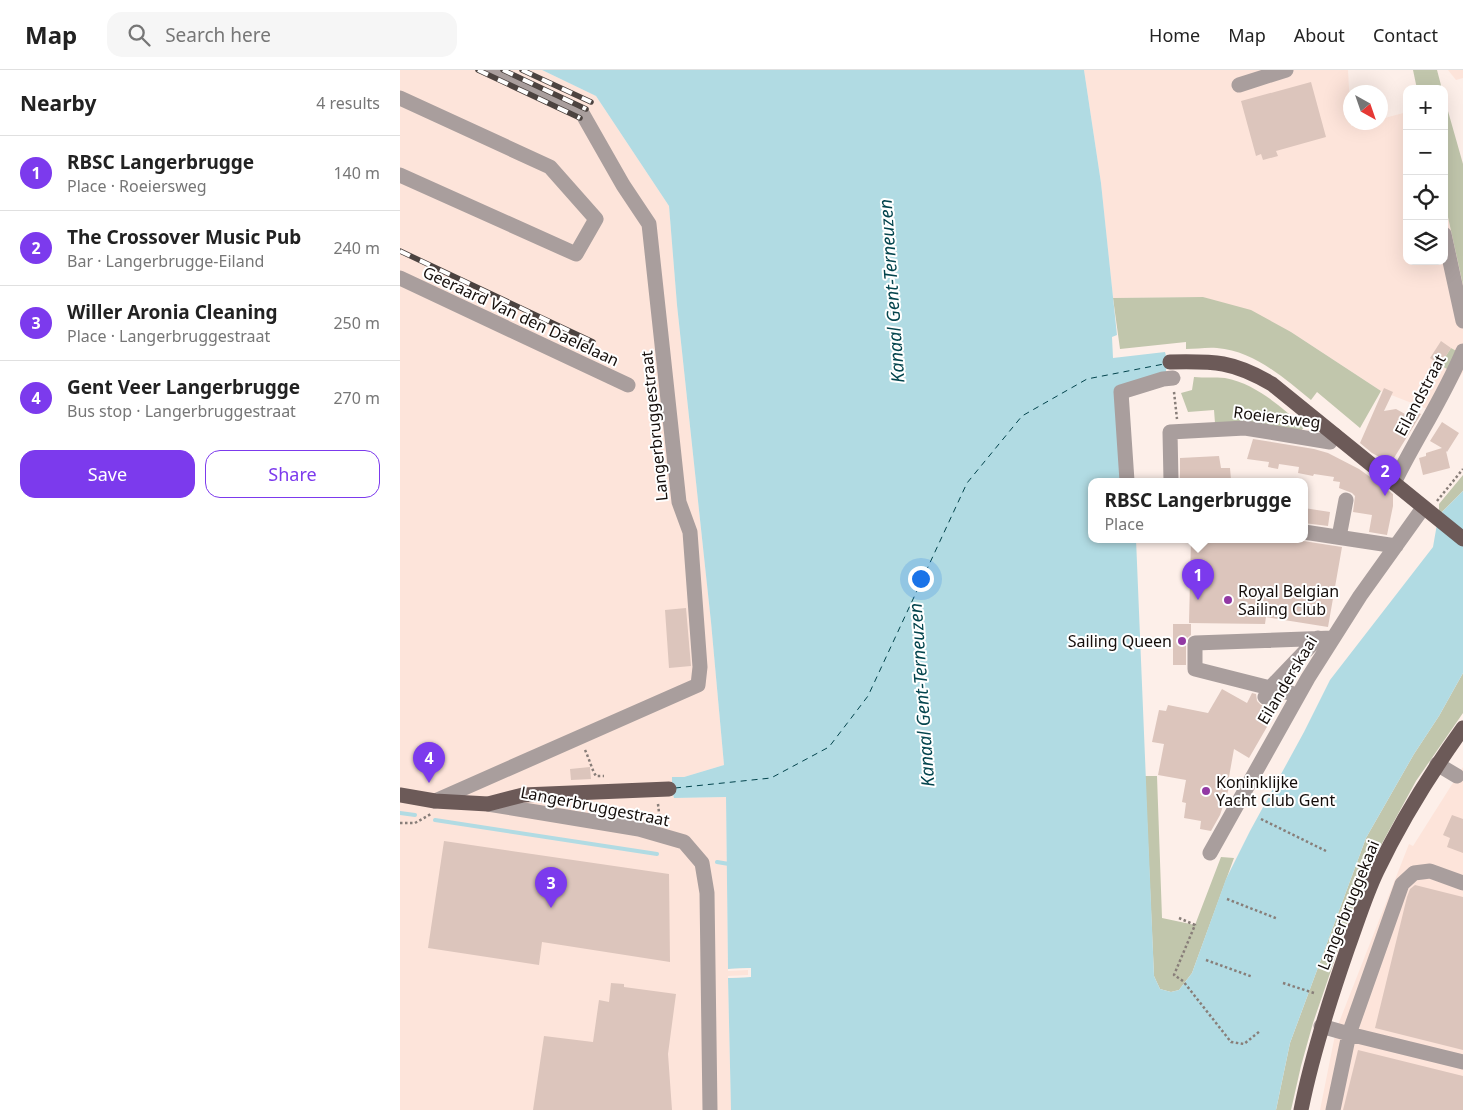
<!DOCTYPE html>
<meta charset="utf-8">
<style>
:root{--surface:#fff;--page:#f6f6f6;--text:#222;--muted:#767676;--line:#e0e0e0;--accent:#7c3aed}
body{margin:0;font-family:"Noto Sans",sans-serif;background:var(--page);color:var(--text)}
.controls{position:absolute;right:15px;top:15px;display:grid;overflow:hidden;border-radius:10px;box-shadow:0 5px 20px #0002}
.controls button{width:45px;height:45px;display:grid;place-items:center;padding:0;border:0;border-bottom:1px solid var(--line);background:var(--surface);color:var(--text);font:25px sans-serif}
.compass{position:absolute;left:943px;top:15px;width:45px;height:45px;border-radius:50%;background:var(--surface);box-shadow:0 5px 20px #0002;rotate:140deg}
.you{position:absolute;left:520px;top:508px;width:18px;height:18px;margin:-12px;border:4px solid #fff;border-radius:50%;background:#1a73e8;box-shadow:0 0 0 8px #1a73e833}
.badge{display:grid;place-items:center;width:32px;height:32px;border-radius:50%;background:var(--accent);color:#fff;font-size:16px;font-weight:700}
.pin{position:absolute;translate:-50% -41px;filter:drop-shadow(0 1px 2px #0008)}
.pin::after{content:'';position:absolute;top:26px;width:18px;height:15px;background:inherit;clip-path:polygon(0 0,100% 0,50% 100%)}
.popup{position:absolute;left:688px;top:408px;width:220px;height:65px;box-sizing:border-box;display:grid;place-content:center;border-radius:10px;background:var(--surface);filter:drop-shadow(0 1px 4px #0005);font-size:16px;white-space:nowrap;color:var(--muted)}
.popup b{font-size:19px;color:var(--text)}
.popup::after{content:'';position:absolute;left:50%;top:100%;margin-left:-10px;border:10px solid transparent;border-top-color:var(--surface)}
.list{margin:0;padding:0;list-style:none}
h2{display:flex;justify-content:space-between;align-items:center;height:65px;margin:0;padding:0 20px;font-size:21px}
h2 small{font-size:16px;font-weight:400;color:var(--muted)}
.list li{display:grid;grid-template-columns:32px 1fr auto;gap:15px;align-items:center;box-sizing:border-box;height:75px;padding:0 20px;border-top:1px solid var(--line)}
.list b{display:block;font-size:19px;white-space:nowrap}
.list p{margin:0;font-size:16px;white-space:nowrap;color:var(--muted)}
.list em{font-size:16px;font-style:normal;color:var(--muted)}
.actions{display:flex;gap:10px;padding:15px 20px}
.actions a{flex:1;padding:11px 0;border:1px solid var(--accent);border-radius:15px;text-align:center;font-size:18px;color:var(--accent)}
.actions .main{background:var(--accent);color:#fff}
.icon{flex:none;width:28px;height:28px;fill:none;stroke:currentColor;stroke-width:2;stroke-linecap:round;stroke-linejoin:round}
.map{position:relative;flex:none;width:1063px;height:1040px;overflow:hidden}
header{display:flex;align-items:center;gap:30px;box-sizing:border-box;height:70px;padding:0 25px;background:var(--surface);border-bottom:1px solid var(--line)}
header strong{font-size:24px}
nav{display:flex;gap:28px;margin-inline-start:auto;font-size:18px}
.search{width:350px;height:45px;background:var(--page);display:flex;align-items:center;gap:12px;box-sizing:border-box;padding:0 18px;border-radius:15px;color:var(--muted);font-size:19px}
main{display:flex}
aside{flex:1;background:var(--surface)}
.map>svg:first-child{display:block}
.built{fill:#fde4da}
.green{fill:#c1c6ac}
.water{fill:#b1dbe3}
.pier{fill:#fdefe9}
.lines{fill:none;stroke-linecap:round;stroke-linejoin:round}
.stream{stroke:#b1dbe3;stroke-width:4}
.ferry{stroke:#03444d;stroke-width:1;stroke-dasharray:6 5;stroke-linecap:butt}
.building{fill:#dcc5bc}
.path{stroke:#887e79;stroke-width:2.5;stroke-dasharray:2.5 2.5;stroke-linecap:butt}
.minor{stroke:#a99e9d;stroke-width:15}
.major{stroke:#6c5a58;stroke-width:15}
.rail-casing{stroke:#4c4340;stroke-width:5.5}
.rail{stroke:#fff;stroke-width:4;stroke-dasharray:11;stroke-linecap:butt}
.poi-dot{fill:#9239a4;stroke:#fff;stroke-width:2}
.labels{text-anchor:middle;dominant-baseline:central;stroke-width:4;stroke-linejoin:round;paint-order:stroke}
.street-label{font-size:16px;fill:#150e0b;stroke:#fff}
.poi-label{font-size:16px;fill:#150e0b;stroke:#fff;text-anchor:start}
.water-label{font-size:18px;font-style:italic;fill:#03444d;stroke:#fff}
</style>
<header>
<strong>Map</strong>
<div class="search"><svg class="icon" aria-label="search" viewBox="0 0 24 24"><circle cx="10" cy="10" r="6"/><path d="M15 15l6 6"/></svg>Search here</div>
<nav><a>Home</a><a>Map</a><a>About</a><a>Contact</a></nav>
</header>
<main>
<aside>
<h2>Nearby<small>4 results</small></h2>
<ul class="list">
<li><span class="badge">1</span><div><b>RBSC Langerbrugge</b><p>Place · Roeiersweg</p></div><em>140 m</em></li>
<li><span class="badge">2</span><div><b>The Crossover Music Pub</b><p>Bar · Langerbrugge-Eiland</p></div><em>240 m</em></li>
<li><span class="badge">3</span><div><b>Willer Aronia Cleaning</b><p>Place · Langerbruggestraat</p></div><em>250 m</em></li>
<li><span class="badge">4</span><div><b>Gent Veer Langerbrugge</b><p>Bus stop · Langerbruggestraat</p></div><em>270 m</em></li>
</ul>
<div class="actions"><a class="main">Save</a><a>Share</a></div>
</aside>
<div class="map">
<svg width="1063" height="1040" viewBox="0 0 1063 1040">
<rect width="100%" height="100%" fill="#fdefe9"/>
<!-- built -->
<path class="built" d="M0,0H142L196,26L269,136L277,235L311,552L324,695L284,707H272V712H269L274,728L326,727L328,898H351V907L328,909L331,1040H0Z
M684,0H948L951,56L965,53L981,52V49L1007,42V191H1044V129L1063,215V302L1057,311L1027,339L981,321L891,262L803,227L713,228L701,113Z
M1048,0H1063V8L1056,10Z
M1063,697V1040H920L936,960L1009,774L1013,776Z"/>
<!-- green -->
<path class="green" d="M1013,0H1037L1042,19H1017Z
M1044,27L1063,94V215L1044,129Z
M803,227L851,240L891,262L981,321L960,358L917,322L911,330C884,308 854,281 817,278C807,277 796,279 786,279V272L720,279L713,228Z
M1051,278L1058,282L1047,299L1040,295Z
M794,307C804,308 815,307 825,308C857,314 880,337 904,356L901,362L815,353L814,340L788,342L781,323L792,320Z
M1063,405V421L1042,442L1043,447L1039,441V434Z
M1063,603V643L1016,711L968,799L950,845L913,953L901,996L891,1040H876L890,973L966,768L1014,684L1039,646Z
M745,706H757L762,848L795,855L821,787L834,788L792,903L779,920L771,922L760,919L754,906Z"/>
<!-- water -->
<path class="water" d="M142,0H684L701,113L717,265L712,267L713,288L765,282L766,286L769,285L771,299H766V302L716,320L722,411H692V469H736L754,906L760,919L771,922L779,920L792,903L826,809L850,761L904,662L930,610L1033,477L1037,454L1043,447L1042,442L1063,421V603L1039,646L1014,684L966,768L890,973L876,1040H331L328,908L350,907L351,898L328,899L326,727L274,728L269,712H272V707H284L324,695L311,552L277,235L269,136L196,26Z"/>
<!-- pier -->
<path class="pier" d="M351,898V907L328,908V906L348,905V900L328,901V899Z"/>
<g class="lines">
<!-- stream -->
<path class="stream" d="M0,743L15,745
M35,750L257,784
M317,792L329,794"/>
<!-- ferry -->
<path class="ferry" d="M275,718L371,708L429,677L468,626L567,413L622,346L687,309L764,294"/>
</g>
<!-- building -->
<path class="building" d="M911,12L926,67L876,81L878,86L863,90L861,84L856,86L841,31Z
M1041,271L1051,278L1040,295L1030,288Z
M984,318L993,322L984,341L996,339L1005,344L1009,339L1021,344L994,388L983,389L972,383L960,373Z
M1042,352L1059,363L1047,382L1046,381L1050,398L1023,405L1019,388L1026,386V383L1042,378L1030,371Z
M853,369L914,379L928,383L959,399L973,409L993,424V436L987,465L969,462L972,445L953,442L955,426L952,423L939,418L940,412L933,411L934,407L914,404L913,406L898,403L899,397L879,394L878,399L868,397L869,392L847,389Z
M819,386L821,398H830L831,410L780,411V388Z
M904,438L930,442L928,456L904,453Z
M791,469H898L903,471L942,477L928,557L866,547L865,554L789,553Z
M286,538L291,596L269,598L265,540Z
M773,554H791V565L787,568L786,573V595H773Z
M822,619L847,633L852,623L856,624L857,631L861,635H869L873,632L879,636L849,688L834,679L827,718H829L820,745L811,761L800,759L801,751L784,748L786,733L782,732L786,710L758,705L764,674L752,672L759,640L766,641L768,635L808,643Z
M190,697L191,709L171,710L170,699Z
M1052,745L1063,749V783L1047,777L1050,768L1043,765Z
M44,771L269,804L270,892L142,872L139,895L28,878Z
M1015,815L1063,827V980L975,958L1007,827L1010,819Z
M211,913L224,914V917L276,924L268,984L272,1040H133L144,966L193,972L199,930L209,932Z
M958,980L1063,1006V1040H943Z"/>
<g class="lines">
<!-- path -->
<path class="path" d="M1035,292L1033,295L1040,298
M1028,304L1033,295
M774,322L777,349
M1037,431L1063,399
M185,680C189,688 192,700 196,706H204
M258,734L260,751
M861,749L926,781
M0,753H15L31,744
M827,829L878,849
M779,848L795,855L774,905L783,911L831,972L844,974L860,961
M806,890L853,907
M883,913L914,923"/>
<!-- minor -->
<path class="minor" d="M839,15L886,0
M0,28L150,97L196,149L176,184L0,105
M1044,164L1063,251
M0,208L228,315
M727,411L721,322L763,309L773,308
M771,411L770,362L845,358L930,372L935,365
M994,413C1016,368 1044,327 1063,281
M904,462L996,476
M939,467L946,430
M898,625L795,599V573L933,568
M865,627L871,617L918,568
M1037,694L1057,706
M35,731L298,615L300,597L290,462L279,432L249,154L223,115L182,43L91,0
M88,734L239,759L284,772L302,793L307,823L310,1040
M810,783L908,608L960,526L1023,438
M1063,813L1030,801L1014,803L1002,814L949,964L1063,992
M921,956L949,964L933,1040"/>
<!-- major -->
<path class="major" d="M770,292C815,291 833,291 872,314L1063,469
M0,725L35,731L88,734L123,725L269,719
M901,1040C912,985 929,932 947,880C957,853 965,826 977,801C1001,751 1030,704 1063,658"/>
<defs>
<path id="rail" d="M78,0L180,48
M103,0L186,39
M122,0L191,32
M0,181L193,272"/>
</defs>
<!-- rail casing -->
<use href="#rail" class="rail-casing"/>
<!-- rail -->
<use href="#rail" class="rail"/>
</g>
<!-- markers -->
<g class="poi-dot">
<circle cx="828" cy="530" r="5"/>
<circle cx="782" cy="571" r="5"/>
<circle cx="806" cy="721" r="5"/>
</g>
<g class="labels">
<!-- street labels -->
<g class="street-label">
<text transform="translate(121 246) rotate(25)">Geeraard Van den Daelelaan</text>
<text transform="translate(1020 325) rotate(-62)">Eilandstraat</text>
<text transform="translate(877 347) rotate(7)">Roeiersweg</text>
<text transform="translate(254 356) rotate(-96)">Langerbruggestraat</text>
<text transform="translate(887 610) rotate(-59)">Eilanderskaai</text>
<text transform="translate(195 736) rotate(11)">Langerbruggestraat</text>
<text transform="translate(948 835) rotate(-68)">Langerbruggekaai</text>
</g>
<!-- poi labels -->
<g class="poi-label">
<text x="838" y="521">Royal Belgian<tspan x="838" dy="18">Sailing Club</tspan></text>
<text x="772" y="571" text-anchor="end">Sailing Queen</text>
<text x="816" y="712">Koninklijke<tspan x="816" dy="18">Yacht Club Gent</tspan></text>
</g>
<!-- water labels -->
<g class="water-label">
<text transform="translate(491 221) rotate(-94)">Kanaal Gent-Terneuzen</text>
<text transform="translate(521 625) rotate(-94)">Kanaal Gent-Terneuzen</text>
</g>
</g>
</svg>
<div class="controls">
<button>+</button>
<button>−</button>
<button><svg class="icon" aria-label="locate" viewBox="0 0 24 24"><circle cx="12" cy="12" r="6"/><path d="M12 2v4M12 18v4M2 12h4M18 12h4"/></svg></button>
<button><svg class="icon" aria-label="layers" viewBox="0 0 24 24"><path d="M12 4l9 5-9 5-9-5zM3 14l9 5 9-5"/></svg></button>
</div>
<svg class="compass" viewBox="-18 -18 36 36"><path d="M0-13l5 13h-10z" fill="#e53935"/><path d="M0 13l5-13h-10z" fill="#767676"/></svg>
<div class="you"></div>
<div class="pin badge" style="left:798px;top:530px">1</div>
<div class="popup"><b>RBSC Langerbrugge</b>Place</div>
<div class="pin badge" style="left:985px;top:426px">2</div>
<div class="pin badge" style="left:151px;top:838px">3</div>
<div class="pin badge" style="left:29px;top:713px">4</div>
</div>
</main>
